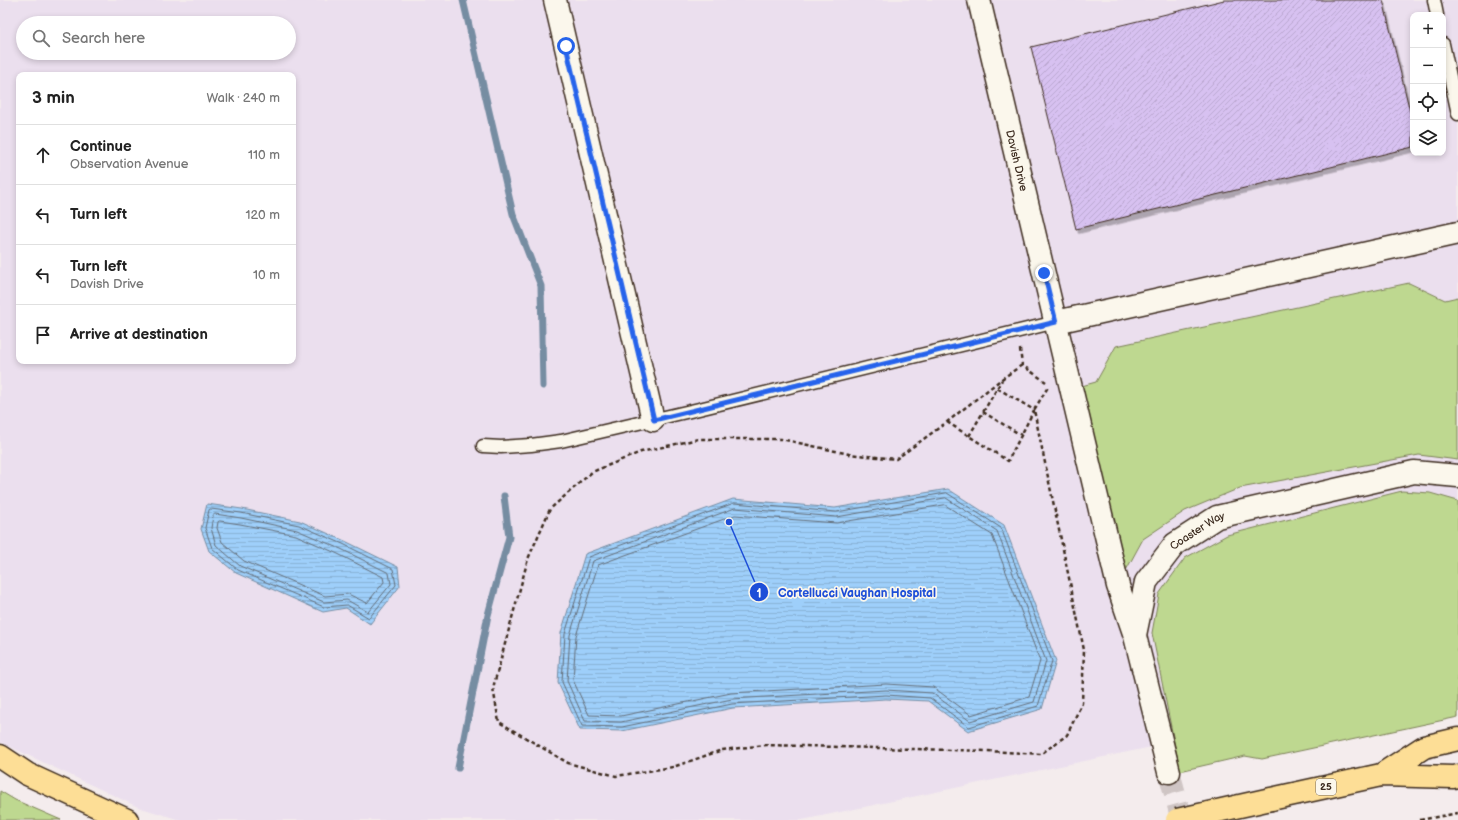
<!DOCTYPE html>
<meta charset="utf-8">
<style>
:root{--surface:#fff;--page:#f2f2f2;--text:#222;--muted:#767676;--line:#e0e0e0}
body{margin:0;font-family:"Balsamiq Sans",sans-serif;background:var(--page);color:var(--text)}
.controls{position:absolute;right:12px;top:12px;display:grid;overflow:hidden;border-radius:8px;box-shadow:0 2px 6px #0003}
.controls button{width:36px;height:36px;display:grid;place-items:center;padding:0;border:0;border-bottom:1px solid var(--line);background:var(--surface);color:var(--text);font:20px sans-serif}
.stop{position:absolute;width:12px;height:12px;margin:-9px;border:3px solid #2563eb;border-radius:50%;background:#fff}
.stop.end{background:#2563eb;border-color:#fff;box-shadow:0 1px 4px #0008}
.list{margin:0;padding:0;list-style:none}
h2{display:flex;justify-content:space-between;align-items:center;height:52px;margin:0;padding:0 16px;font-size:17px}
h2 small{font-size:13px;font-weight:400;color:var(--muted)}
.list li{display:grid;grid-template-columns:26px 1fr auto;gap:12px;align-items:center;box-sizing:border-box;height:60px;padding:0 16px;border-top:1px solid var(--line)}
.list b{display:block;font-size:15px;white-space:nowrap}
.list p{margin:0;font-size:13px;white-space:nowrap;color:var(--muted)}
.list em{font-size:13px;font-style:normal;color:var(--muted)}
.icon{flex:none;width:22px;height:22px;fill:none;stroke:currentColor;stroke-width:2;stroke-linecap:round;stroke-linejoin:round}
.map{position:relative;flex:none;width:1458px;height:820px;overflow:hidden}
.search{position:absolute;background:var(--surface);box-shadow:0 2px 6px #0003;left:16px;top:16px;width:280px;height:44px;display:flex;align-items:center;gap:10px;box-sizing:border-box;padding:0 14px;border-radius:22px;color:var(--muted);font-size:15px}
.panel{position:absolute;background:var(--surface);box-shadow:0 2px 6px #0003;left:16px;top:72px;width:280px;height:292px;border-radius:8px}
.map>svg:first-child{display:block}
.built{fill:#ebdfee;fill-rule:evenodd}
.green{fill:#bed890;stroke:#7c8157}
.water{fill:url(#water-rules);stroke:#768da2}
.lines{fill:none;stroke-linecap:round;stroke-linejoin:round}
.shore{stroke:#636c76;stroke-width:1}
.stream{stroke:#768da2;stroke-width:7}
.building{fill:url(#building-hatch);stroke:#3b2a1e;filter:url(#shadow)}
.street-tunnel{stroke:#cfc5c4;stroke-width:22;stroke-dasharray:22 11;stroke-linecap:butt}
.lane-casing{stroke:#3b2a1e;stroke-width:15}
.street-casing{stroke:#3b2a1e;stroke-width:25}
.primary-casing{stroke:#3b2a1e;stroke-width:25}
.highway-casing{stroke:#3b2a1e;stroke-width:25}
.path{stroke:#3b2a1e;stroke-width:2.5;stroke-dasharray:4 3;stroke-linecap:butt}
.lane{stroke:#fbf7ec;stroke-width:12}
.street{stroke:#fbf7ec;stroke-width:22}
.primary{stroke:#fdde96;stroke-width:22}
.highway{stroke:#fdde96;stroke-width:22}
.primary-bridge-casing{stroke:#3b2a1e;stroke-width:25;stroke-linecap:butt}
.primary-bridge{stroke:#fdde96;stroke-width:22}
.route{stroke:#2563eb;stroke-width:5}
.labels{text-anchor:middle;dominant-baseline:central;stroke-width:3.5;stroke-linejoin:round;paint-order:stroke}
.shield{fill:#fbf7ec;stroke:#75685c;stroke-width:1}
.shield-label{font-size:10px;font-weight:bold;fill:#3b2a1e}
.street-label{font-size:11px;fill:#3b2a1e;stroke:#fbf7ec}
.leader{fill:none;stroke:#1d4ed8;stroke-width:1.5}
.callout-dot{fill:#1d4ed8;stroke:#fbf7ec;stroke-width:1.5}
.mark-label{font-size:12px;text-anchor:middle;font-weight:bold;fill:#fff}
.callout-label{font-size:12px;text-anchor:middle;font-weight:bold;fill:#1d4ed8;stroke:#fbf7ec;stroke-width:3.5;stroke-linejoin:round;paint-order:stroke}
</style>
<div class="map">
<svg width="1458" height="820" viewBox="0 0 1458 820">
<defs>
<pattern id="water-rules" width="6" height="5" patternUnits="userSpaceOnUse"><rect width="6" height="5" fill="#9ecffa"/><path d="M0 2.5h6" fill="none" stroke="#89b2d6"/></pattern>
<pattern id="building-hatch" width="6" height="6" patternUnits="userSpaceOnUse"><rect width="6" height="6" fill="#d7c1f1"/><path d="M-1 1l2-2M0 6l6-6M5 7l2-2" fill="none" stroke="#b9a6ce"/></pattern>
<filter id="shadow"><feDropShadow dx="2.5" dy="4.5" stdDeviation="0" flood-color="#0004"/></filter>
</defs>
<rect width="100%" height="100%" fill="#f4eced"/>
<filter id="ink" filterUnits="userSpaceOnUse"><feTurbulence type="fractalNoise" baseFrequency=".025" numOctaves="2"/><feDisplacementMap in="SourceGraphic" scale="8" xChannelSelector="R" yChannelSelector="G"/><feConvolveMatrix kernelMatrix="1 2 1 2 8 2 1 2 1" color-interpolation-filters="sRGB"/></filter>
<g filter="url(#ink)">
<!-- built -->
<path class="built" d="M0,0H1458V683L802,820H180L138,807L0,742ZM1413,15H1443V153H1413ZM23,23H289V53H23ZM19,75H293V361H19Z"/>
<!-- green -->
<path class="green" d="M1409,283L1445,300L1458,297V460L1419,455L1240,488L1185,511L1143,539L1124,574L1078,387L1096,382L1116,346Z
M1402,491L1430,493L1458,501V717L1262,759L1245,756L1180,771L1152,633L1159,594L1185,558L1227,535Z
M0,791L15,800L61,820H0Z"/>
<!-- water -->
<path class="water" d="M948,489L1004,525L1056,661L1042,709L968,731L928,701L886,699L733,708L622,731L580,730L558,683L561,633L585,554L733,499L835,508Z
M207,504L242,509L300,521L345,541L398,567L400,586L370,624L346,608L323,612L236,573L209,551L201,529Z"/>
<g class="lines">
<!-- shore -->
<path class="shore" d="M947,493L1001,528L1052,661L1038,706L969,727L930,698L886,695L732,704L622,727L582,726L562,682L565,634L589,557L734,503L836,512Z
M946,498L997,531L1046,661L1034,702L970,721L932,693L886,690L732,699L621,722L585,721L567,681L570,635L593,561L735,508L836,517Z
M945,505L992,535L1040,661L1029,697L971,715L933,687L886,684L731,693L621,716L589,715L573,680L576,636L598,565L735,515L836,523Z
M211,509L241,513L299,525L343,544L393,569L396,585L369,618L347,605L324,607L238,570L212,548L205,528L209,510Z
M215,514L241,518L297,530L341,549L389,573L391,584L368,612L347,600L324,602L240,566L216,545L211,528L213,516Z
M220,521L240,524L296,535L338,554L383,577L384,582L367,603L348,594L325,596L244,561L222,542L217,528L218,522Z"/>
<!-- stream -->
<path class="stream" d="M463,0L513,214L541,286L543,386
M458,768L488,615L509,537L504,496"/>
</g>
<!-- building -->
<path class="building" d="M1224,0H1383L1413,124V147L1076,229L1031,47Z"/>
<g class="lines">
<!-- street-tunnel -->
<path class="street-tunnel" d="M1169,772L1182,820"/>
<defs>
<path id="lane" d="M1434,0L1437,15
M1443,44L1458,114
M483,446L501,447L531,445L561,441L699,409L1056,322"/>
<g id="street">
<path d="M555,0L653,420"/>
<path id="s1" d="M979,0L1118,586L1135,636L1169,772"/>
<path d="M1056,322L1458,233"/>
<path id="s2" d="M1135,635L1146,582L1175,544L1217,517L1414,472L1458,476"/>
</g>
<path id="primary" d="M1381,775L1424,747L1458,739
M1271,799L1381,775L1453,777L1458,776"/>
<path id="highway" d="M0,756L27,774L127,820"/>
</defs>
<!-- lane casing -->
<use href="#lane" class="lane-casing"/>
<!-- street casing -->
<use href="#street" class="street-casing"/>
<!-- primary casing -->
<use href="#primary" class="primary-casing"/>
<!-- highway casing -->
<use href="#highway" class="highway-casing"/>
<!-- path -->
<path class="path" d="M1020,349L1022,365L1046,382
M1022,365L1003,378L947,422L896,459L849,454L781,439H698L641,452L592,472L550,509L528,559L493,688L499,722L568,763L616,776L673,767L722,750L766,745L988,751L1041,754L1067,735L1082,703L1084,650L1034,410L1048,387
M983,412L1021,435
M947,422L1008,461L1034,410L997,388
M969,436L1002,380
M1420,820L1458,813"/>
<!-- lane -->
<use href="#lane" class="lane"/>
<!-- street -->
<use href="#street" class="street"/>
<!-- primary -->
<use href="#primary" class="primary"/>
<!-- highway -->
<use href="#highway" class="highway"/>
<defs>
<path id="primary-bridge" d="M1177,820L1271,799"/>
</defs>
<!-- primary-bridge casing -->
<use href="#primary-bridge" class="primary-bridge-casing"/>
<!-- primary-bridge -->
<use href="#primary-bridge" class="primary-bridge"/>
</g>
</g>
<g class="lines" filter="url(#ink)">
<!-- route -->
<path class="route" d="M566,46L654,420L1056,322L1044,273"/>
</g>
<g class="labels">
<!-- shield labels -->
<rect class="shield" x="1316" y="779" width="20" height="16" rx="3"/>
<g class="shield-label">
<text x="1326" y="787">25</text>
</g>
<!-- street labels -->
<g class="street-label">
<text stroke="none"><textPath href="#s1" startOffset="165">Davish Drive</textPath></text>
<text stroke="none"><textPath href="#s2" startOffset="128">Coaster Way</textPath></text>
</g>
</g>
<!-- callouts -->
<path class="leader" d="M729 522L759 592"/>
<g class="callout-dot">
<circle cx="729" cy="522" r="4"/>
<circle cx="759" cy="592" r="10"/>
</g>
<g class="mark-label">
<text x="759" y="597">1</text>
</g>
<g class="callout-label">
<text x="857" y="597">Cortellucci Vaughan Hospital</text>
</g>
</svg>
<div class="controls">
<button>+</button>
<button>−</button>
<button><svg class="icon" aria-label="locate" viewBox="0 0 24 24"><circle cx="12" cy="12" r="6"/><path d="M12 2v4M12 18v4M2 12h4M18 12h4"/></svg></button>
<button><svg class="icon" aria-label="layers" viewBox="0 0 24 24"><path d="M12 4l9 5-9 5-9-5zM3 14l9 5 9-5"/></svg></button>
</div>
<div class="stop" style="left:566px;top:46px"></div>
<div class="stop end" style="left:1044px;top:273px"></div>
<div class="search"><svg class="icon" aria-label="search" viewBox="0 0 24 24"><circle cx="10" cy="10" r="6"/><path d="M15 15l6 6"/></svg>Search here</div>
<section class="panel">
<h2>3 min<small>Walk · 240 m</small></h2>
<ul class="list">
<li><svg class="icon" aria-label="ahead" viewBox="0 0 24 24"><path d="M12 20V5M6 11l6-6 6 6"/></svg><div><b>Continue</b><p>Observation Avenue</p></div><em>110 m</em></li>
<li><svg class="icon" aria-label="left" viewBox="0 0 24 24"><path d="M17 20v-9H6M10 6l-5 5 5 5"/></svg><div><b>Turn left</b></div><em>120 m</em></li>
<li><svg class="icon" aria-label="left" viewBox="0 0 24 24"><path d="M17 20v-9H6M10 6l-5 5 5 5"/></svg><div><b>Turn left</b><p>Davish Drive</p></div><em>10 m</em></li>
<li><svg class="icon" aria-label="arrive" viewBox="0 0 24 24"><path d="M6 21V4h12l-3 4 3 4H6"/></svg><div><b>Arrive at destination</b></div></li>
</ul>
</section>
</div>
